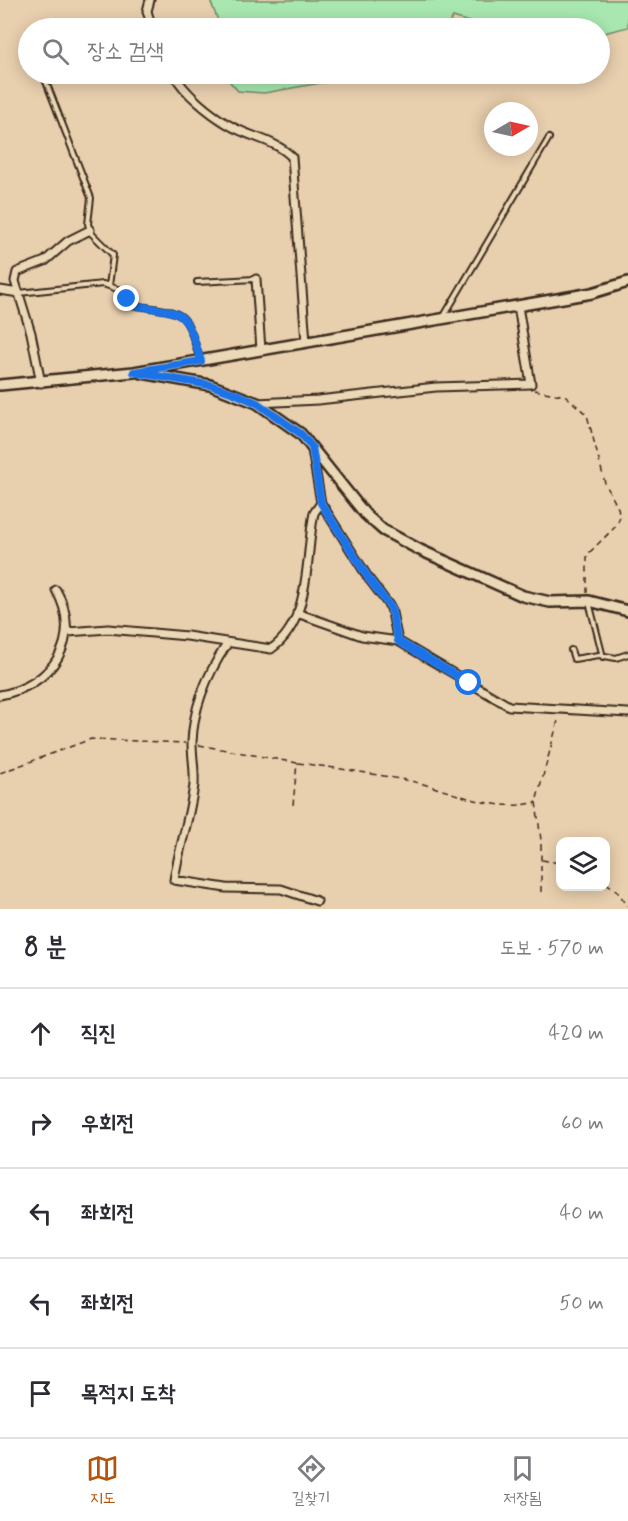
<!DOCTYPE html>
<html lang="ko">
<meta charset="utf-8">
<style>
:root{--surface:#fff;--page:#f7f7f7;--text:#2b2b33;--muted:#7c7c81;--line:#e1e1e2;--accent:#b45309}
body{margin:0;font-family:Mynerve,"Poor Story",sans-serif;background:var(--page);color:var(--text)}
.controls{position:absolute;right:18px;bottom:18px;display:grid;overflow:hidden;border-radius:12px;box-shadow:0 3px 15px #0003}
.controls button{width:54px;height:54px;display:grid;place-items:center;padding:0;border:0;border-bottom:2px solid var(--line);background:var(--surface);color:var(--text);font:30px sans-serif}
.compass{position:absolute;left:484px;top:102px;width:54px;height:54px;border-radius:50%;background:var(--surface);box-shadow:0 3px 15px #0003;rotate:81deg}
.stop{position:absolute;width:18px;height:18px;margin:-14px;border:4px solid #1a73e8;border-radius:50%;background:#fff}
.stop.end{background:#1a73e8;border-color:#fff;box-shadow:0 2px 6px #0008}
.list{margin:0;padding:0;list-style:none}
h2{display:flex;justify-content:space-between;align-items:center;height:78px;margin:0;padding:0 24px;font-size:26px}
h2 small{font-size:20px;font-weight:400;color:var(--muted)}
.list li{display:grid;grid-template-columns:39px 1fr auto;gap:18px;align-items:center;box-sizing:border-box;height:90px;padding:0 24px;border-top:2px solid var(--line)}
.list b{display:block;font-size:22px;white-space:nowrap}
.list em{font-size:20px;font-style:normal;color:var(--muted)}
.icon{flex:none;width:33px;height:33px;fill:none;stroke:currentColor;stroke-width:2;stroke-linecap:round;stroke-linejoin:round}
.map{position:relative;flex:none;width:628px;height:909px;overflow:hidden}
.search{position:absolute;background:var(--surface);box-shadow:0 3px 15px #0003;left:18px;right:18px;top:18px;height:66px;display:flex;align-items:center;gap:15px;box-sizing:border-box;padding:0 21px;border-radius:33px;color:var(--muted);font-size:22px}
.sheet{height:528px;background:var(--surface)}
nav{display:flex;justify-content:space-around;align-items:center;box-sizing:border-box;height:84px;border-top:2px solid var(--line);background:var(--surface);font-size:16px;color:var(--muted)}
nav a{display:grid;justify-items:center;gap:3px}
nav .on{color:var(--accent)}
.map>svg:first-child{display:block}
.green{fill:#a8e8b0;stroke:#728967;stroke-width:1.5}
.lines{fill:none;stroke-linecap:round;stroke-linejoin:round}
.lane-casing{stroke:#3b2a1e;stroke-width:8}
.street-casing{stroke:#3b2a1e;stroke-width:11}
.secondary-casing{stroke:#3b2a1e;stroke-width:14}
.path{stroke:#3b2a1e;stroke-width:1.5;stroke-dasharray:6 4.5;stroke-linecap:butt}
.lane{stroke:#ebd8b6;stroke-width:4}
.street{stroke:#ebd8b6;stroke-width:7}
.secondary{stroke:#ebd8b6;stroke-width:9}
.route{stroke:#1a73e8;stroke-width:8}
</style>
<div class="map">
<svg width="628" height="909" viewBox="0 0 628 909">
<rect width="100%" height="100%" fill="#e8cfae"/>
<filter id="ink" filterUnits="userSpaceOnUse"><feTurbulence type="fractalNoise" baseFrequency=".0167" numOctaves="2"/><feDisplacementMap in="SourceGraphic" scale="12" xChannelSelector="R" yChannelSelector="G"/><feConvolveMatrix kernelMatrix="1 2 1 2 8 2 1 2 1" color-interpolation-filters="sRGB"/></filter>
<g filter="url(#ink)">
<!-- green -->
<path class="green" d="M210,0H628V27L600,34V28H551L523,21L469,22L453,17L446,28H221Z
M223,74H345L337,80L264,93L238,91Z"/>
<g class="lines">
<defs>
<path id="lane" d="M43,74L91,198L88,224L91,233L113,255L109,286
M197,282L255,279
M19,293L103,284L126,292L128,303L132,305C186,314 184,306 200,360
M444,316L549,138
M589,602L603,657
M571,650L574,659L599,655L616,658L628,654"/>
<path id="street" d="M150,0L147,11L152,28
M174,74C184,93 210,114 229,125C251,138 274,139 292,157L306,342
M256,279L261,350
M0,290L19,293
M41,383L31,333L15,281L17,272L45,261L68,241L90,230
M257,403L318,400L436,387L531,384L518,306
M312,450L321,503L369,579L391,608L398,641
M297,613L362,636L398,641L509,706L628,713
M68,632L108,629L187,636L271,649C312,621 305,556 314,513L321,503
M227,644C208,673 193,707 192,743C192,757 195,770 194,785C190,817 179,848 174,880L226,888L281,889L317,901
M0,695C52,686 84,639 56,590"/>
<path id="secondary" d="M142,373L210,385L257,403L301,434L365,514L383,530L420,550L523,596L550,602L589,601L628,611
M0,385L134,372L592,293L628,282"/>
</defs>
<!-- lane casing -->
<use href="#lane" class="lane-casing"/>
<!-- street casing -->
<use href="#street" class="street-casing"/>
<!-- secondary casing -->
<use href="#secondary" class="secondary-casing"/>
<!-- path -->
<path class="path" d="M534,390L566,396L587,415L605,483L618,508L620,516L617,525L587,555V593
M199,745L297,763L293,805
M298,763C337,768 376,774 415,782C454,791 495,814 536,802
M0,773L91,739L185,743
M542,860L560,863
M606,883L616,890L628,906
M541,892V840L536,802L559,717"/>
<!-- lane -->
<use href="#lane" class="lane"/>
<!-- street -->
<use href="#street" class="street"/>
<!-- secondary -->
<use href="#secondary" class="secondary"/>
</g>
</g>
<g class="lines" filter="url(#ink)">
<!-- route -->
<path class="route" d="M127,299L132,305C186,314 184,307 201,361L134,372L210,385L234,393L257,403L301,434L312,447L321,503L369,579L391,608L398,641L469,683"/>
</g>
</svg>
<div class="controls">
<button><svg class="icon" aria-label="layers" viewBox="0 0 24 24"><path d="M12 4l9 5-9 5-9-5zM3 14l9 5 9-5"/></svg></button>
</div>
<svg class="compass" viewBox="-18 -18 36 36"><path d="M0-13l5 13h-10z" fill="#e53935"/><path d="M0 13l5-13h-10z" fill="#7c7c81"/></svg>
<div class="stop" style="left:469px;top:683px"></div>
<div class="stop end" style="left:127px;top:299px"></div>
<div class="search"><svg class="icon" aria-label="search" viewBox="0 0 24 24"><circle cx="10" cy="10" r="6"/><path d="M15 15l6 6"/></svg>장소 검색</div>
</div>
<section class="sheet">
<h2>8 분<small>도보 · 570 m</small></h2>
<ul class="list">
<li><svg class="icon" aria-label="ahead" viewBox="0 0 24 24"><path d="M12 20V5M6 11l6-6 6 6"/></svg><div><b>직진</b></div><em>420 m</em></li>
<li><svg class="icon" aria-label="right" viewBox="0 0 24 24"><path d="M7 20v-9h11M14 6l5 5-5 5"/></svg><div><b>우회전</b></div><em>60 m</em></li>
<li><svg class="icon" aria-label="left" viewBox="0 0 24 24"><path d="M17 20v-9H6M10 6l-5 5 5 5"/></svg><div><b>좌회전</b></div><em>40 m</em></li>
<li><svg class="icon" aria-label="left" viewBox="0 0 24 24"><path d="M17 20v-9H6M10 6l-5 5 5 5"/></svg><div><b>좌회전</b></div><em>50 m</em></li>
<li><svg class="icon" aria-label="arrive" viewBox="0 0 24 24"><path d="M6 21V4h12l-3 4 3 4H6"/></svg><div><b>목적지 도착</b></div></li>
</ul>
</section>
<nav>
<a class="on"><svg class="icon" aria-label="map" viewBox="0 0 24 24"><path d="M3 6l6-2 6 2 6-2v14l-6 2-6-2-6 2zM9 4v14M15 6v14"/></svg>지도</a>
<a><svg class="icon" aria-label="directions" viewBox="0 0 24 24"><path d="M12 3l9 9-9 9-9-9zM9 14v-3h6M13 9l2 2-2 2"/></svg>길찾기</a>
<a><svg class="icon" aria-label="saved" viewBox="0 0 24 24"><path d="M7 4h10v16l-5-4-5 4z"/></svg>저장됨</a>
</nav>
